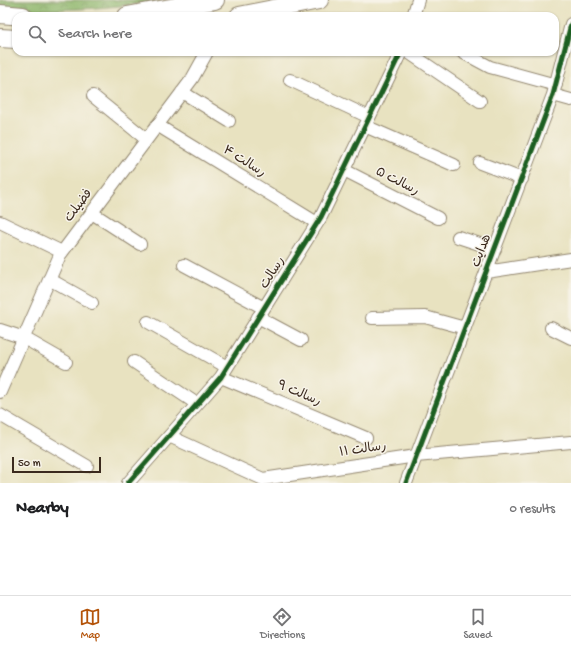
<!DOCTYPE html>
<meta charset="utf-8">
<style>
:root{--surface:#fff;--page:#f2f2f2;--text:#202124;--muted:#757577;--line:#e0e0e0;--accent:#b45309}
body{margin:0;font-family:"Gochi Hand","Playpen Sans Arabic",sans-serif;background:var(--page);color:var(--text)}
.scale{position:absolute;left:12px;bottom:10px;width:89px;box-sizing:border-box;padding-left:4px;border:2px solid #3b2a1e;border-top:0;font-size:11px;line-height:14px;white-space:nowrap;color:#3b2a1e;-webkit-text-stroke:3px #f7f3e8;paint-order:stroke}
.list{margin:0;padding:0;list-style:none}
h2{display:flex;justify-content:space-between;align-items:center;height:52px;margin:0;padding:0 16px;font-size:17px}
h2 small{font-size:13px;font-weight:400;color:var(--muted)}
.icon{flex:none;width:22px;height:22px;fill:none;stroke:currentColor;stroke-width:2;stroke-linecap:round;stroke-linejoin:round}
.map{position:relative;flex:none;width:571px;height:483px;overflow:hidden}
.search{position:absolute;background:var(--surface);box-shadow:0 1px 3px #0004;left:12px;right:12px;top:12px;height:44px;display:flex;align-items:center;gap:10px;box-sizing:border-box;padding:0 14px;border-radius:12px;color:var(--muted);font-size:15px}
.sheet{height:112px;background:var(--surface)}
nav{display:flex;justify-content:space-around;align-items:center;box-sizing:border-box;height:56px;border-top:1px solid var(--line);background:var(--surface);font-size:11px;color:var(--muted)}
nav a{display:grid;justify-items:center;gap:2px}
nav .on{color:var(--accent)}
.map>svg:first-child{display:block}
.forest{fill:url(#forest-crowns);stroke:#667146}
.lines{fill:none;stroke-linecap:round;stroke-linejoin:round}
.street-casing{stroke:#92866f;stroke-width:14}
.secondary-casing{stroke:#92866f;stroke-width:20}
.street{stroke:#fff;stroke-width:12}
.secondary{stroke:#fff;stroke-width:18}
.cycleway-casing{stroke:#f7f3e8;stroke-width:8}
.cycleway{stroke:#1b5e20;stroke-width:5}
.labels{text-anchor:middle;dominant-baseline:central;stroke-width:3;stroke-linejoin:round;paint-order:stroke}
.street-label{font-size:13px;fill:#3b2a1e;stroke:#f7f3e8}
</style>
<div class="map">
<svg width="571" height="483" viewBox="0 0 571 483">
<defs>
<pattern id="forest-crowns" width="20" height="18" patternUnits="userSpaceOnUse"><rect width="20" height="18" fill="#91b86e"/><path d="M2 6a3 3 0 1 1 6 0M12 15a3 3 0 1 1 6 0" fill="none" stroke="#78965a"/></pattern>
</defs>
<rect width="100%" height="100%" fill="#f7f3e8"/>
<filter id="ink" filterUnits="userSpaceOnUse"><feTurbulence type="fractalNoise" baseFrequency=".025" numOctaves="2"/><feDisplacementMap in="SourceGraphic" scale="8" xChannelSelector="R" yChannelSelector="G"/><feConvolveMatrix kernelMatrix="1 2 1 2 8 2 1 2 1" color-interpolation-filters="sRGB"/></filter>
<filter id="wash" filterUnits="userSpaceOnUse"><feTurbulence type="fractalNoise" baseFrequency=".012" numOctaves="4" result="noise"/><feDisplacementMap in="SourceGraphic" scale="16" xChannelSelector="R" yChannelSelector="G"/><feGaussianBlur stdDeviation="0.9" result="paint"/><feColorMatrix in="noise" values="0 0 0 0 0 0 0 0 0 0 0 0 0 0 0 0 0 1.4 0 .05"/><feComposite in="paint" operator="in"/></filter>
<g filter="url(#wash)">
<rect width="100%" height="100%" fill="#e8e2c0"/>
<!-- forest -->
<path class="forest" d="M0,0H164C109,9 55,12 0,8Z"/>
</g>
<g filter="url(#ink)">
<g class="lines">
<defs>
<path id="street" d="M413,16L418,0
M408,52L480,101
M462,52L490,67L556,85
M290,80L369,117
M182,92L229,121
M553,95L571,100
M93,96L146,139
M157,125L317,223
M365,126L454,165
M480,163L522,179
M344,170L438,218
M92,213L140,244
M0,222L62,252
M458,237L495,249
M184,265L264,308
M486,272L571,259
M49,279L92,303
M258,317L301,340
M372,318L425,317L465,328
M148,322L227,367
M551,328L571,338
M0,330L24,338L66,362
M134,362L197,404
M221,377L366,438
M0,392L60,255L192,79L207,52
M0,415L87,466
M169,436L263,479L416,456L571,442
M128,483L221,377L321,217L401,52
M406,483L553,95L571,24"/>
<path id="secondary" d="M0,14L23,16
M127,16L215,0
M239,16L319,0
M0,38L16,39"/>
</defs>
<!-- street casing -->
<use href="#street" class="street-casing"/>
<!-- secondary casing -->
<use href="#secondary" class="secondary-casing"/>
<!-- street -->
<use href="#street" class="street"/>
<!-- secondary -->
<use href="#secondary" class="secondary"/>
<defs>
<path id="cycleway" d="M128,483L221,377L321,217L401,52
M406,483L553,95L571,24"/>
</defs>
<!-- cycleway casing -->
<use href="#cycleway" class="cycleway-casing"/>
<!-- cycleway -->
<use href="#cycleway" class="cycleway"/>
</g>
</g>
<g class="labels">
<!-- street labels -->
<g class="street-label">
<text transform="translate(244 162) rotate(32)">رسالت ۴</text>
<text transform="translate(397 182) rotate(27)">رسالت ۵</text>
<text transform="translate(79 206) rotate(-53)">فضیلت</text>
<text transform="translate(482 251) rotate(-69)">هدایت</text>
<text transform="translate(273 273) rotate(-58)">رسالت</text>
<text transform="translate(299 394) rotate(23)">رسالت ۹</text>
<text transform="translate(363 450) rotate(-8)">رسالت ۱۱</text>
</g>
</g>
</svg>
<div class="scale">50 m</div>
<div class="search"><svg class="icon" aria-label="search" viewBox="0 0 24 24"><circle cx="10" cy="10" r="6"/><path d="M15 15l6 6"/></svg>Search here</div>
</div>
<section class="sheet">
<h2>Nearby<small>0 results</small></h2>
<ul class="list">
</ul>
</section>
<nav>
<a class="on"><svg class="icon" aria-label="map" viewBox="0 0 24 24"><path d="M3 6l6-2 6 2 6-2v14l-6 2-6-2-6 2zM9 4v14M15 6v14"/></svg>Map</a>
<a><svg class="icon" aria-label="directions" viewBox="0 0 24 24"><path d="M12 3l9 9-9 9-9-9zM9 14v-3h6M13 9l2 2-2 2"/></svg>Directions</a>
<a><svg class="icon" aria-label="saved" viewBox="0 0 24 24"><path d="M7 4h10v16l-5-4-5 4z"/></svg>Saved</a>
</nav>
